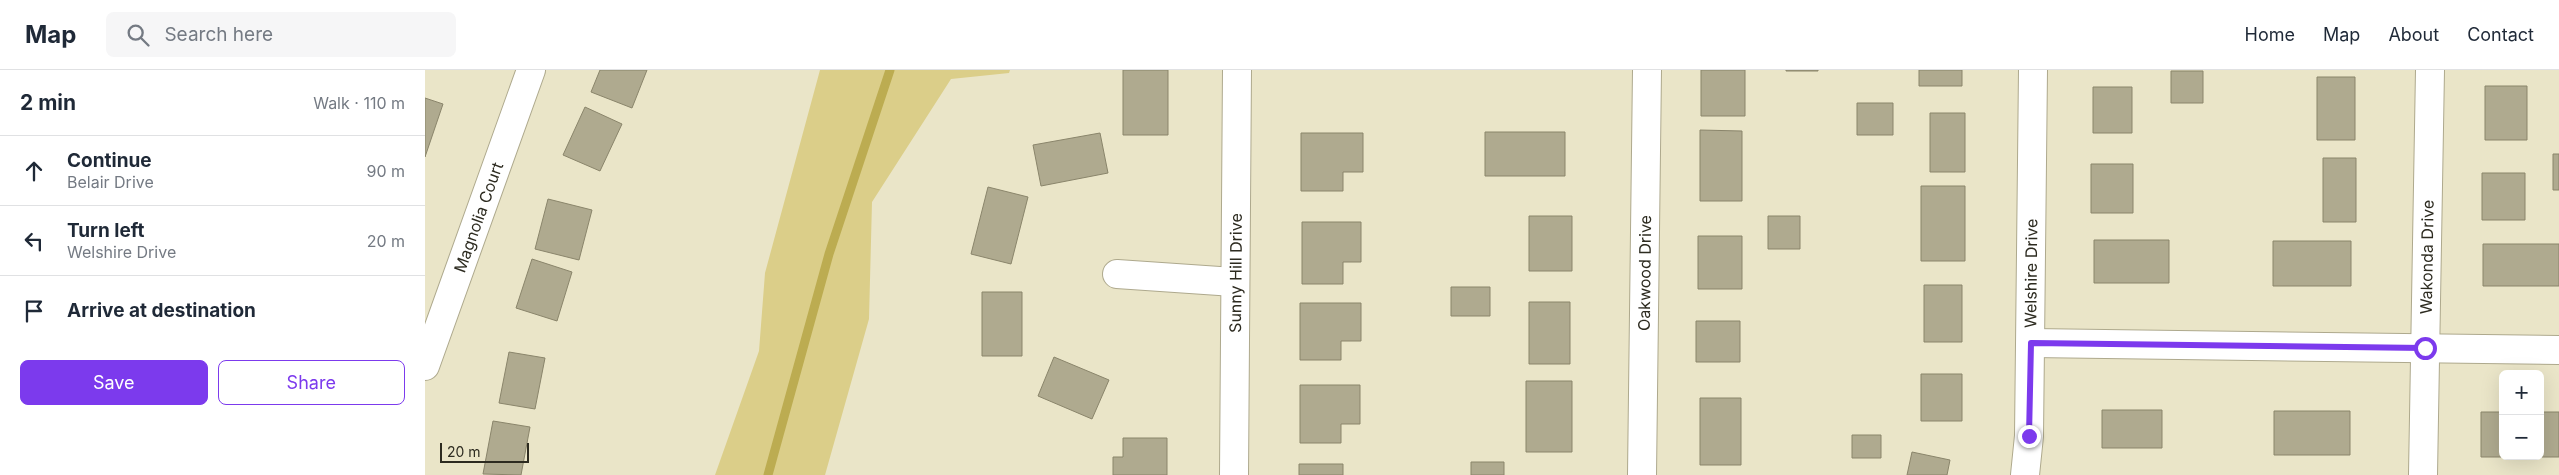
<!DOCTYPE html>
<meta charset="utf-8">
<style>
:root{--surface:#fff;--page:#f6f6f7;--text:#1f2937;--muted:#747a83;--line:#e0e1e3;--accent:#7c3aed}
body{margin:0;font-family:Inter,sans-serif;background:var(--page);color:var(--text)}
.controls{position:absolute;right:15px;bottom:15px;display:grid;overflow:hidden;border-radius:8px;box-shadow:0 5px 20px #0002}
.controls button{width:45px;height:45px;display:grid;place-items:center;padding:0;border:0;border-bottom:1px solid var(--line);background:var(--surface);color:var(--text);font:25px sans-serif}
.scale{position:absolute;left:15px;bottom:12px;width:89px;box-sizing:border-box;padding-left:5px;border:2px solid #2d2b20;border-top:0;font-size:14px;line-height:18px;white-space:nowrap;color:#2d2b20;-webkit-text-stroke:4px #eae5c8;paint-order:stroke}
.stop{position:absolute;width:15px;height:15px;margin:-11px;border:4px solid #7c3aed;border-radius:50%;background:#fff}
.stop.end{background:#7c3aed;border-color:#fff;box-shadow:0 1px 5px #0008}
.list{margin:0;padding:0;list-style:none}
h2{display:flex;justify-content:space-between;align-items:center;height:65px;margin:0;padding:0 20px;font-size:21px}
h2 small{font-size:16px;font-weight:400;color:var(--muted)}
.list li{display:grid;grid-template-columns:32px 1fr auto;gap:15px;align-items:center;box-sizing:border-box;height:70px;padding:0 20px;border-top:1px solid var(--line)}
.list b{display:block;font-size:19px;white-space:nowrap}
.list p{margin:0;font-size:16px;white-space:nowrap;color:var(--muted)}
.list em{font-size:16px;font-style:normal;color:var(--muted)}
.actions{display:flex;gap:10px;padding:15px 20px}
.actions a{flex:1;padding:11px 0;border:1px solid var(--accent);border-radius:8px;text-align:center;font-size:18px;color:var(--accent)}
.actions .main{background:var(--accent);color:#fff}
.icon{flex:none;width:28px;height:28px;fill:none;stroke:currentColor;stroke-width:2;stroke-linecap:round;stroke-linejoin:round}
.map{position:relative;flex:none;width:2134px;height:405px;overflow:hidden}
header{display:flex;align-items:center;gap:30px;box-sizing:border-box;height:70px;padding:0 25px;background:var(--surface);border-bottom:1px solid var(--line)}
header strong{font-size:24px}
nav{display:flex;gap:28px;margin-inline-start:auto;font-size:18px}
.search{width:350px;height:45px;background:var(--page);display:flex;align-items:center;gap:12px;box-sizing:border-box;padding:0 18px;border-radius:8px;color:var(--muted);font-size:19px}
main{display:flex}
aside{flex:1;background:var(--surface)}
.map>svg:first-child{display:block}
.green{fill:#dbce89}
.lines{fill:none;stroke-linecap:round;stroke-linejoin:round}
.stream{stroke:#bcac51;stroke-width:9}
.building{fill:#afaa8f;stroke:#8a856b}
.minor-casing{stroke:#aea98d;stroke-width:30}
.minor{stroke:#fff;stroke-width:28}
.route{stroke:#7c3aed;stroke-width:6}
.labels{text-anchor:middle;dominant-baseline:central;stroke-width:4;stroke-linejoin:round;paint-order:stroke}
.street-label{font-size:16px;fill:#2d2b20;stroke:#eae5c8}
</style>
<header>
<strong>Map</strong>
<div class="search"><svg class="icon" aria-label="search" viewBox="0 0 24 24"><circle cx="10" cy="10" r="6"/><path d="M15 15l6 6"/></svg>Search here</div>
<nav><a>Home</a><a>Map</a><a>About</a><a>Contact</a></nav>
</header>
<main>
<aside>
<h2>2 min<small>Walk · 110 m</small></h2>
<ul class="list">
<li><svg class="icon" aria-label="ahead" viewBox="0 0 24 24"><path d="M12 20V5M6 11l6-6 6 6"/></svg><div><b>Continue</b><p>Belair Drive</p></div><em>90 m</em></li>
<li><svg class="icon" aria-label="left" viewBox="0 0 24 24"><path d="M17 20v-9H6M10 6l-5 5 5 5"/></svg><div><b>Turn left</b><p>Welshire Drive</p></div><em>20 m</em></li>
<li><svg class="icon" aria-label="arrive" viewBox="0 0 24 24"><path d="M6 21V4h12l-3 4 3 4H6"/></svg><div><b>Arrive at destination</b></div></li>
</ul>
<div class="actions"><a class="main">Save</a><a>Share</a></div>
</aside>
<div class="map">
<svg width="2134" height="405" viewBox="0 0 2134 405">
<rect width="100%" height="100%" fill="#eae5c8"/>
<!-- green -->
<path class="green" d="M395,0H585L584,3L526,9L447,132L444,249L400,405H290L334,281L340,203Z"/>
<g class="lines">
<!-- stream -->
<path class="stream" d="M343,405L404,184L465,0"/>
</g>
<!-- building -->
<path class="building" d="M175,0H222L207,38L166,22Z
M698,0H743V65H698Z
M1276,0H1320V46H1276Z
M1361,0H1393V1H1361Z
M1494,0H1537V16H1494Z
M1746,1H1778V33H1746Z
M1892,7H1930V70H1892Z
M2060,16H2102V70H2060Z
M1668,17H1707V63H1668Z
M0,28L18,34L0,87Z
M1432,33H1468V65H1432Z
M160,37L197,54L175,101L138,85Z
M1505,43H1540V102H1505Z
M1275,60L1317,61V131H1275Z
M1060,62H1140V106H1060Z
M675,63L683,103L616,116L608,75Z
M876,63H938V102H918V121H876Z
M2128,84H2134V120H2128Z
M1898,88H1931V152H1898Z
M1666,94H1708V143H1666Z
M2057,103H2100V150H2057Z
M1496,116H1540V191H1496Z
M563,117L603,127L586,194L546,184Z
M123,129L167,140L154,190L110,179Z
M1104,146H1147V201H1104Z
M1343,146H1375V179H1343Z
M877,152H936V192H918V214H877Z
M1273,166H1317V219H1273Z
M1669,170H1744V213H1669Z
M1848,171H1926V216H1848Z
M2058,174H2134V216H2058Z
M107,189L147,202L132,251L91,238Z
M1499,215H1537V272H1499Z
M1026,217H1065V246H1026Z
M557,222H597V286H557Z
M1104,232H1145V294H1104Z
M875,233H936V271H916V290H875Z
M1271,251H1315V292H1271Z
M84,282L120,288L110,339L74,333Z
M629,287L684,310L667,349L613,326Z
M1496,304H1537V351H1496Z
M1101,311H1147V382H1101Z
M875,315H935V354H916V373H875Z
M1275,328H1316V395H1275Z
M1677,340H1737V378H1677Z
M1849,341H1925V385H1849Z
M2056,342H2078V386H2115V342H2134V387H2056Z
M68,351L105,357L96,405L58,404Z
M1427,365H1456V388H1427Z
M698,368H742V405H688V387H698Z
M1487,382L1525,390L1522,405H1482Z
M1046,392H1079V405H1046Z
M874,394H918V405H874Z"/>
<g class="lines">
<defs>
<g id="minor">
<path d="M692,204L809,212"/>
<path d="M1606,273L2134,280"/>
<path id="s1" d="M0,296L106,0"/>
<path id="s2" d="M809,405L812,0"/>
<path id="s3" d="M1217,405L1222,0"/>
<path id="s4" d="M1600,405L1604,366L1608,0"/>
<path id="s5" d="M1998,405L2005,0"/>
</g>
</defs>
<!-- minor casing -->
<use href="#minor" class="minor-casing"/>
<!-- minor -->
<use href="#minor" class="minor"/>
</g>
<g class="lines">
<!-- route -->
<path class="route" d="M1604,366L1606,273L2000,278"/>
</g>
<g class="labels">
<!-- street labels -->
<g class="street-label">
<text stroke="none"><textPath href="#s1" startOffset="158">Magnolia Court</textPath></text>
<text stroke="none"><textPath href="#s5" startOffset="218">Wakonda Drive</textPath></text>
<text stroke="none"><textPath href="#s2" startOffset="202">Sunny Hill Drive</textPath></text>
<text stroke="none"><textPath href="#s3" startOffset="202">Oakwood Drive</textPath></text>
<text stroke="none"><textPath href="#s4" startOffset="202">Welshire Drive</textPath></text>
</g>
</g>
</svg>
<div class="controls">
<button>+</button>
<button>−</button>
</div>
<div class="scale">20 m</div>
<div class="stop" style="left:2000px;top:278px"></div>
<div class="stop end" style="left:1604px;top:366px"></div>
</div>
</main>
